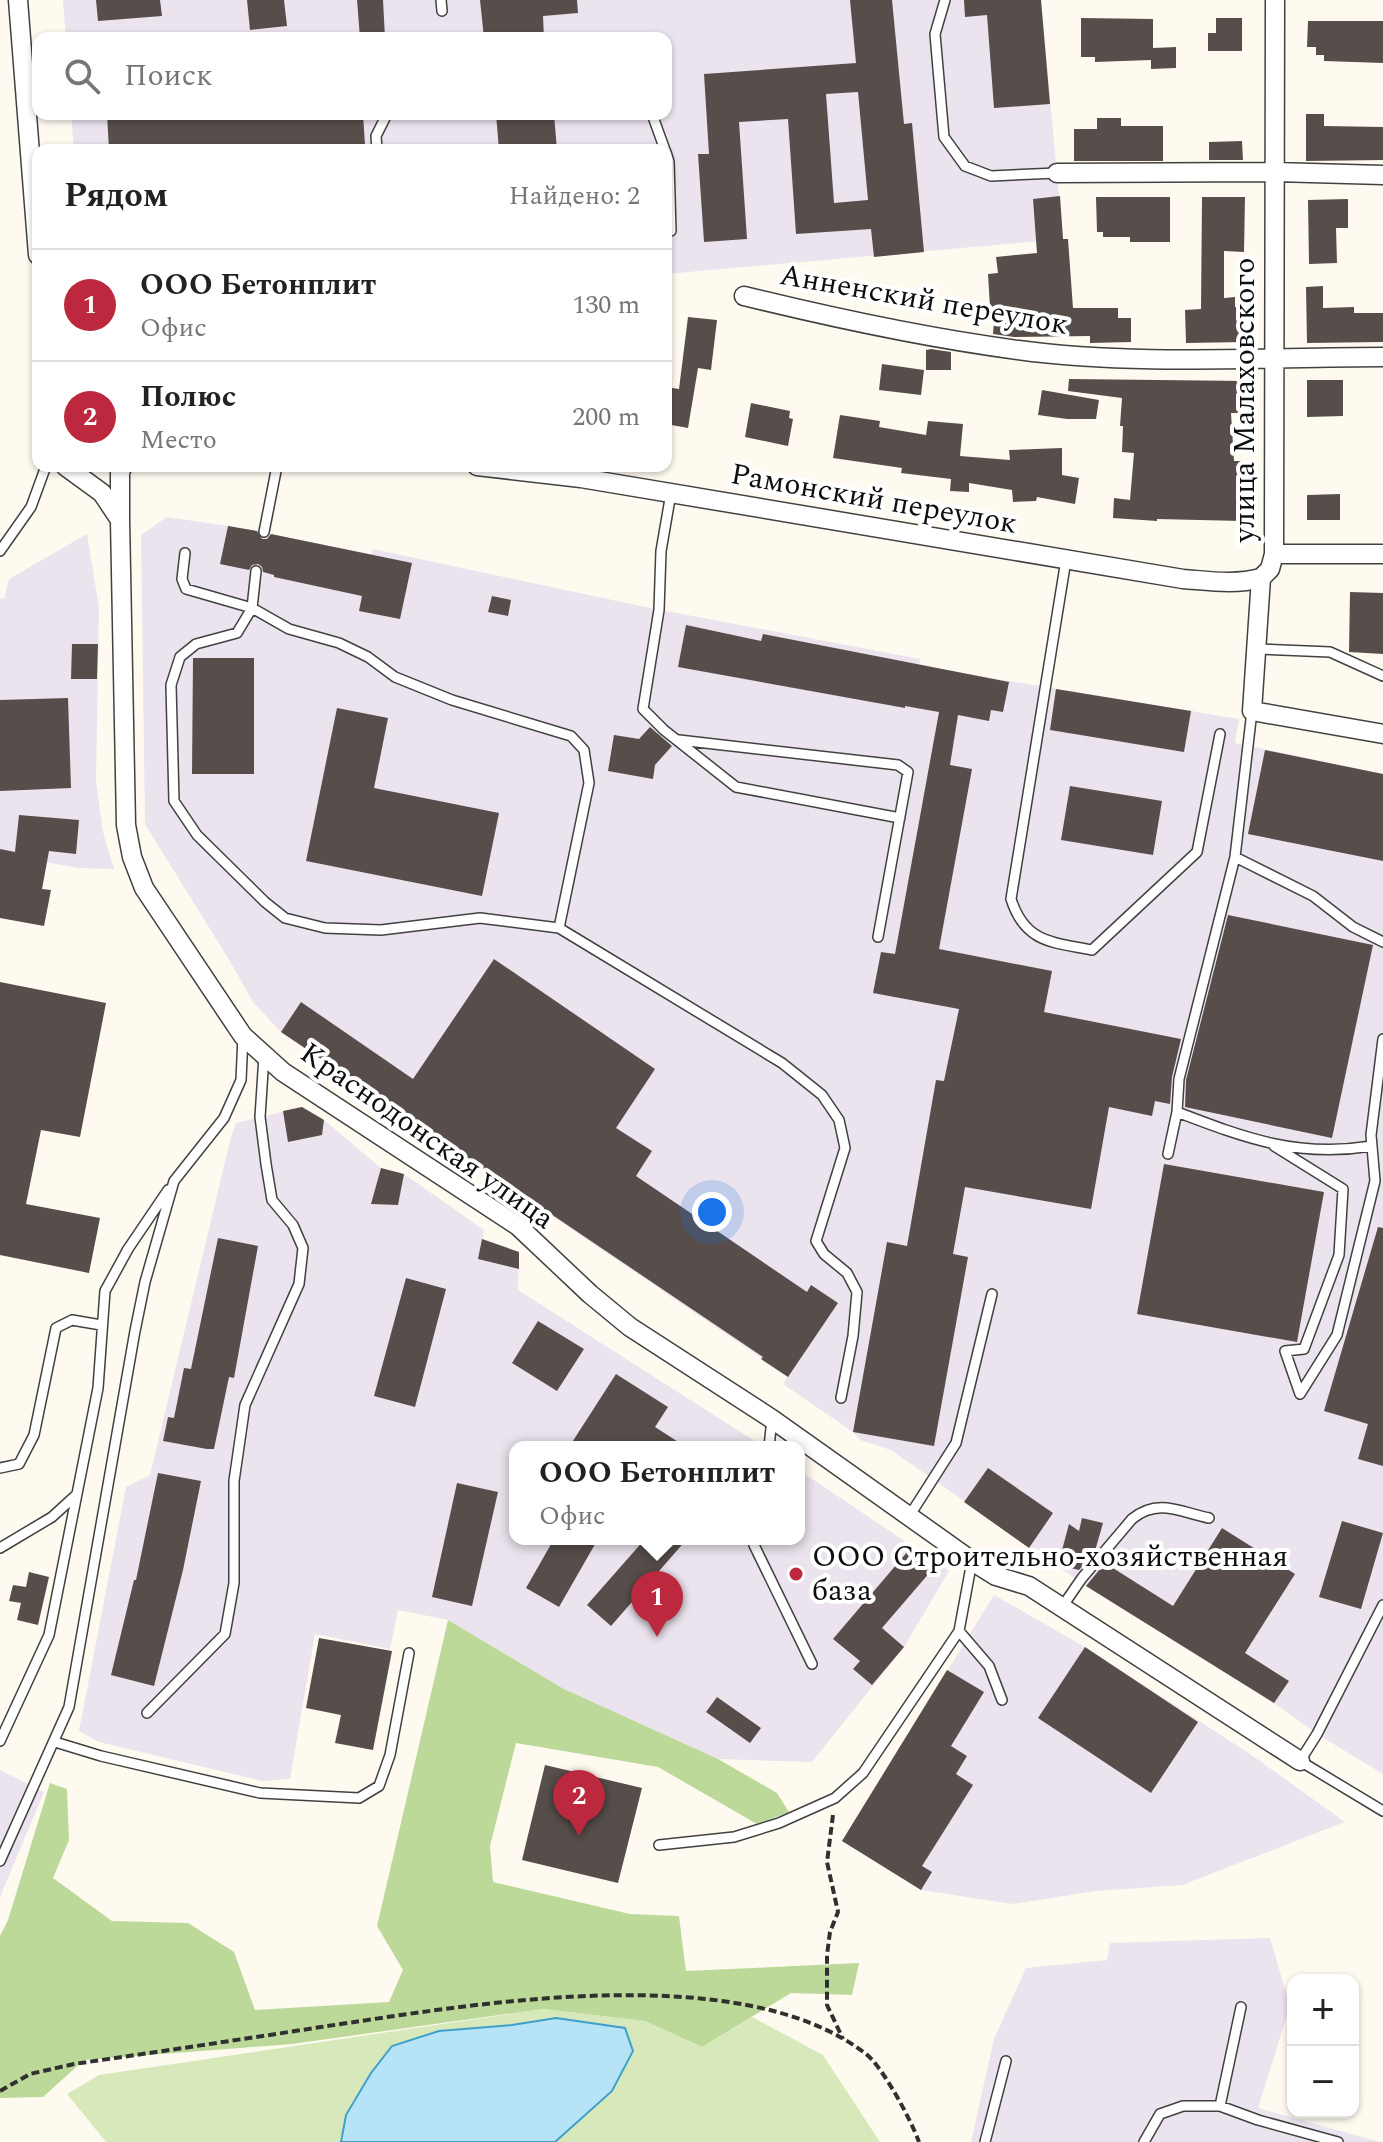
<!DOCTYPE html>
<html lang="ru">
<meta charset="utf-8">
<style>
:root{--surface:#fff;--page:#f6f6f6;--text:#222;--muted:#767676;--line:#e0e0e0;--accent:#bc283d}
body{margin:0;font-family:Spectral,serif;background:var(--page);color:var(--text)}
.controls{position:absolute;right:24px;bottom:24px;display:grid;overflow:hidden;border-radius:16px;box-shadow:0 2px 6px #0004}
.controls button{width:72px;height:72px;display:grid;place-items:center;padding:0;border:0;border-bottom:2px solid var(--line);background:var(--surface);color:var(--text);font:40px sans-serif}
.you{position:absolute;left:712px;top:1212px;width:28px;height:28px;margin:-20px;border:6px solid #fff;border-radius:50%;background:#1a73e8;box-shadow:0 0 0 12px #1a73e833}
.badge{display:grid;place-items:center;width:52px;height:52px;border-radius:50%;background:var(--accent);color:#fff;font-size:26px;font-weight:700}
.pin{position:absolute;translate:-50% -66px;filter:drop-shadow(0 2px 4px #0008)}
.pin::after{content:'';position:absolute;top:42px;width:28px;height:24px;background:inherit;clip-path:polygon(0 0,100% 0,50% 100%)}
.popup{position:absolute;left:509px;top:1441px;width:296px;height:104px;box-sizing:border-box;display:grid;place-content:center;border-radius:16px;background:var(--surface);filter:drop-shadow(0 2px 6px #0005);font-size:26px;white-space:nowrap;color:var(--muted)}
.popup b{font-size:30px;color:var(--text)}
.popup::after{content:'';position:absolute;left:50%;top:100%;margin-left:-16px;border:16px solid transparent;border-top-color:var(--surface)}
.list{margin:0;padding:0;list-style:none}
h2{display:flex;justify-content:space-between;align-items:center;height:104px;margin:0;padding:0 32px;font-size:34px}
h2 small{font-size:26px;font-weight:400;color:var(--muted)}
.list li{display:grid;grid-template-columns:52px 1fr auto;gap:24px;align-items:center;box-sizing:border-box;height:112px;padding:0 32px;border-top:2px solid var(--line)}
.list b{display:block;font-size:30px;white-space:nowrap}
.list p{margin:0;font-size:26px;white-space:nowrap;color:var(--muted)}
.list em{font-size:26px;font-style:normal;color:var(--muted)}
.icon{flex:none;width:44px;height:44px;fill:none;stroke:currentColor;stroke-width:2;stroke-linecap:round;stroke-linejoin:round}
.map{position:relative;flex:none;width:1383px;height:2142px;overflow:hidden}
.search{position:absolute;background:var(--surface);box-shadow:0 2px 6px #0004;left:32px;top:32px;width:640px;height:88px;display:flex;align-items:center;gap:20px;box-sizing:border-box;padding:0 28px;border-radius:16px;color:var(--muted);font-size:30px}
.panel{position:absolute;background:var(--surface);box-shadow:0 2px 6px #0004;left:32px;top:144px;width:640px;height:328px;border-radius:16px}
.map>svg:first-child{display:block}
.industrial{fill:#ebe3ed}
.green{fill:#d7e9ba}
.forest{fill:#bcd999}
.water{fill:#b6e3f5;stroke:#3ea0cb;stroke-width:2}
.building{fill:#574e4b;fill-rule:evenodd}
.lines{fill:none;stroke-linecap:round;stroke-linejoin:round}
.lane-casing{stroke:#414141;stroke-width:12}
.street-casing{stroke:#414141;stroke-width:21}
.path{stroke:#303030;stroke-width:4;stroke-dasharray:8 4;stroke-linecap:butt}
.lane{stroke:#fff;stroke-width:9}
.street{stroke:#fff;stroke-width:18}
.poi-dot{fill:#bc283d;stroke:#fff;stroke-width:3}
.labels{text-anchor:middle;dominant-baseline:central;stroke-width:8;stroke-linejoin:round;paint-order:stroke}
.street-label{font-size:30px;fill:#0e0e0e;stroke:#fff}
.poi-label{font-size:30px;fill:#0e0e0e;stroke:#fff;text-anchor:start}
</style>
<div class="map">
<svg width="1383" height="2142" viewBox="0 0 1383 2142">
<rect width="100%" height="100%" fill="#fffaf0"/>
<!-- industrial -->
<path class="industrial" d="M63,0H1041L1063,239L666,274V150H74L71,114H666V38H66Z
M167,517L228,526L371,554L373,549L645,607L920,659L919,666L1239,719L1235,743L1383,774V1774L1317,1734L1274,1703L1086,1586L891,1450L860,1440L853,1432L783,1384L788,1376L281,1032L253,1002L231,963L145,824L141,535Z
M87,534L99,608L96,782L103,832L114,869L78,868L0,854V598L4,599L9,579Z
M302,1107L324,1120L381,1168L404,1174L484,1230L483,1239L519,1252L518,1290L764,1447H515V1539H799V1470L949,1571L904,1647L812,1762L718,1759L564,1689L448,1620L398,1610L390,1649L315,1634L290,1779L262,1781L99,1742L79,1731L126,1487L150,1475L231,1137L236,1123Z
M994,1595L1085,1647L1253,1756L1345,1822L1182,1885L1096,1891L1012,1904L921,1890L842,1841Z
M0,1770L44,1792L0,1897Z
M1270,1938L1290,2006L1258,2108L1380,2142H971L994,2039L1026,1968L1107,1960L1110,1943Z"/>
<!-- green -->
<path class="green" d="M543,2009L645,2021L702,2047L752,2017L823,2055L880,2142H106L67,2094L99,2075Z"/>
<!-- forest -->
<path class="forest" d="M448,1620L564,1689L718,1759L777,1793L789,1812L757,1824L658,1767L516,1743L490,1846L493,1882L630,1914L679,1916L686,1971L859,1963L852,1995L791,1993L702,2047L645,2021L543,2009L292,2044L84,2060L43,2097L0,2098V1936L8,1920L50,1783L67,1789L69,1840L53,1878L112,1921L188,1923L234,1952L255,2010L389,2002L403,1970L377,1926Z"/>
<!-- water -->
<path class="water" d="M556,2018L625,2028L633,2051L612,2091L555,2142H341L346,2115L371,2073L392,2046L439,2031L512,2025Z"/>
<!-- building -->
<path class="building" d="M96,0H160L162,16L98,21Z
M247,0H284L287,26L250,30Z
M357,0H383L385,38H360Z
M480,0H577L578,13L543,16L544,38H484Z
M850,0H892L904,124L912,123L924,252L874,257L871,229L796,234L788,119L739,122L747,239L704,242L698,154H709L704,74L856,63ZM858,92L868,200L834,203L826,94Z
M964,0H1041L1050,104L994,108L987,15L965,17Z
M1081,18L1153,19V48L1176,47V68L1151,69V60L1095,62V57H1081Z
M1216,18H1242V51H1208V33H1216Z
M1308,21H1383V63L1324,61V55H1316V47H1307Z
M107,114H363L365,145L343,146V150H234V145L197,150H109Z
M496,114H554L557,150H499Z
M1306,114H1324V126L1383,127V160L1306,161Z
M1097,118H1121V126H1163V161H1074V129H1097Z
M1242,141L1243,160H1209V142Z
M1060,196L1063,239H1068L1073,308H1118V318H1131V342L1090,343V336L1014,337L993,334L995,307H990L988,274L998,273L996,257L1037,253L1033,199Z
M1096,197H1170V242H1130V237H1103V232H1097Z
M1202,197H1245L1244,252L1224,251V298L1235,297V307H1243L1244,342L1186,343L1185,310L1201,309Z
M1348,199V228H1336L1337,263L1309,264L1308,200Z
M1323,286V308L1354,307V313H1383V342L1307,343L1306,287Z
M688,317L717,320L711,370L698,368L688,428L666,424V387L679,389Z
M931,349L951,352V370H926V350Z
M882,364L924,370L921,395L879,390Z
M1069,379L1246,381V413H1231L1234,461H1242V521L1157,519V521L1113,518L1114,498L1130,500L1134,453L1122,452L1123,426H1120L1122,398L1068,391Z
M1307,380H1343V416L1307,417Z
M1042,390L1099,400L1096,419H1067L1038,415Z
M751,403L790,411L789,418L793,419L788,446L745,437Z
M840,415L880,421L879,427L926,435L928,421L963,424L960,456L1010,460L1009,450L1062,448V475L1079,478L1075,504L1037,497L1036,501L1013,502L1012,490L969,483V492L950,491L951,479L901,473L902,468L833,458Z
M1340,494V520H1307V495Z
M228,526L257,531L262,539H267L271,534L412,563L400,619L359,611L362,596L274,577V575L263,572L262,567L258,564L252,565L249,570L220,564Z
M1350,592L1383,593V654L1349,652Z
M492,596L511,600L508,616L488,612Z
M686,625L761,641L763,634L1009,682L1003,712L991,710L989,721L958,715L950,765L972,769L939,949L1052,971L1044,1012L1181,1039L1172,1077L1170,1104L1155,1101L1152,1116L1109,1107L1091,1209L965,1187L953,1254L968,1257L934,1446L853,1432L887,1242L907,1246L936,1080L944,1081L959,1009L873,993L881,952L895,954L939,712L905,706V708L678,667Z
M72,644H98L97,679H71Z
M193,658H254V774H192Z
M1056,689L1191,711L1184,752L1050,730Z
M68,698L71,788L0,791V700Z
M337,708L388,718L374,788L499,813L482,896L306,861Z
M650,727L672,746L655,765L653,779L608,771L614,735L639,739Z
M1265,750L1383,774V861L1248,834Z
M1070,786L1162,801L1153,855L1061,840Z
M19,815L79,820L76,854L49,851L42,889L51,890L44,926L0,918V849L15,852Z
M1228,915L1373,945L1332,1138L1185,1107L1186,1080Z
M494,959L655,1069L616,1128L652,1151L636,1176L807,1292L811,1285L838,1303L788,1377L761,1359L763,1357L281,1032L301,1002L413,1079Z
M0,982L106,1003L80,1137L41,1130L26,1204L100,1218L89,1273L0,1255Z
M302,1107L324,1120L322,1135L288,1142L283,1111Z
M1164,1164L1324,1192L1297,1342L1137,1314Z
M381,1168L404,1174L398,1205L371,1204Z
M1378,1227L1383,1228V1466L1358,1459L1368,1424L1324,1411Z
M218,1238L258,1246L234,1378L229,1377L214,1449H207L163,1441L168,1417L174,1418L184,1368L191,1369Z
M482,1239L519,1252V1269L478,1259Z
M406,1278L446,1289L415,1407L374,1396Z
M538,1321L584,1349L557,1391L512,1363Z
M616,1374L668,1407L655,1427L686,1447H569Z
M988,1468L1053,1513L1029,1548L964,1502Z
M158,1473L201,1481L183,1570L154,1686L111,1675L134,1580H136Z
M457,1483L498,1492L472,1606L432,1597Z
M1082,1518L1103,1523L1095,1551L1079,1570L1058,1565L1069,1524L1079,1531Z
M1342,1521L1383,1533L1361,1609L1319,1597Z
M1222,1528L1295,1574L1245,1653L1289,1681L1274,1703L1086,1586L1105,1563L1173,1606Z
M554,1539H598L559,1607L526,1588Z
M645,1539H687L611,1626L587,1605Z
M908,1551L931,1571L882,1628L904,1647L872,1685L853,1669L860,1661L833,1639Z
M29,1572L49,1577L38,1625L17,1620L21,1603L9,1601L13,1585L26,1587Z
M319,1638L392,1651L373,1750L335,1743L341,1715L306,1708Z
M1085,1647L1198,1722L1151,1793L1038,1718Z
M947,1670L984,1692L951,1746L967,1756L956,1774L973,1785L922,1866L932,1872L921,1890L842,1841Z
M717,1697L761,1728L750,1743L706,1712Z
M545,1765L642,1788L618,1883L522,1860Z"/>
<g class="lines">
<defs>
<path id="lane" d="M441,0L442,11
M945,0L935,34L944,137L965,166L991,176L1057,173
M652,114L665,150
M377,150L376,136L387,114
M666,152L669,162L671,231
M671,493L661,551L659,610L643,709L664,730L736,787L900,818
M264,532L277,466
M0,551L31,507L46,466
M185,553L182,579L186,589L252,608L289,629L339,643L368,657L395,677L452,700L571,736L584,750L589,783L559,928
M1066,560L1011,899C1025,943 1052,942 1092,950L1197,852L1220,734
M256,571L252,608L237,633L196,644L180,657L171,685L174,801L197,835L265,902L285,918L325,928L381,930L480,918L559,928L782,1063L822,1095L839,1120L845,1148L816,1241L824,1254L847,1273L857,1292L853,1336L841,1398
M1257,649L1330,652L1383,676
M679,740L898,765L908,772L878,937
M1235,857L1313,896L1353,927L1383,942
M1177,1112C1245,1138 1297,1158 1372,1146
M1274,1146L1343,1189L1339,1255L1304,1349L1285,1351L1300,1394
M1168,1154L1177,1112L1179,1079L1235,857L1252,711
M1300,1394L1337,1335L1375,1181L1371,1135L1383,1039
M769,1447L772,1419
M0,1468L19,1464L34,1435L56,1328L72,1320L101,1325
M910,1515L956,1443L992,1294
M753,1539L754,1545L812,1664
M0,1548L52,1517L75,1496
M1383,1605L1317,1734L1300,1761L1383,1811
M1062,1607L1082,1578L1132,1519C1158,1498 1180,1512 1209,1518
M959,1631L989,1666L1002,1700
M147,1713L225,1634L234,1583V1481L245,1405L299,1284L303,1248L293,1225L272,1200L266,1164L260,1117L264,1056
M0,1741L49,1635L98,1388L105,1291L128,1249L168,1190
M55,1742L101,1756L260,1793L359,1798L379,1786L390,1755L409,1653
M659,1845L734,1837L779,1823L835,1798L863,1773L959,1631L972,1561
M0,1861L69,1707L135,1331L145,1282L174,1181L224,1118L241,1080L243,1036
M1220,2106L1241,2007
M985,2142L1006,2061
M1144,2142L1160,2114L1183,2106H1220L1258,2120L1338,2142"/>
<path id="street" d="M18,0L38,255
M1275,0L1274,554L1270,569L1261,578L1252,711L1383,734
M1057,173L1275,172L1383,175
M744,296C834,318 926,338 1018,350C1135,366 1265,357 1383,357
M65,466L102,493L120,520L126,825L132,857L144,888L243,1036L283,1072L518,1226L590,1294L630,1327L772,1419L972,1561L996,1576L1029,1586L1300,1761
M477,466L581,478L1183,579C1210,581 1235,585 1261,578
M120,520V471L123,466
M1274,554H1383"/>
</defs>
<!-- lane casing -->
<use href="#lane" class="lane-casing"/>
<!-- street casing -->
<use href="#street" class="street-casing"/>
<!-- path -->
<path class="path" d="M833,1815L827,1862L838,1912L830,1932L827,1955V2005L843,2039
M0,2091L30,2074L74,2064C156,2052 238,2040 321,2027C469,2005 740,1956 866,2054C883,2067 912,2122 919,2142"/>
<!-- lane -->
<use href="#lane" class="lane"/>
<!-- street -->
<use href="#street" class="street"/>
</g>
<!-- markers -->
<circle class="poi-dot" cx="796" cy="1574" r="8"/>
<g class="labels">
<!-- street labels -->
<g class="street-label">
<text transform="translate(924 300) rotate(10)">Анненский переулок</text>
<text transform="translate(1245 400) rotate(-90)">улица Малаховского</text>
<text transform="translate(874 499) rotate(10)">Рамонский переулок</text>
<text transform="translate(427 1136) rotate(35)">Краснодонская улица</text>
</g>
<!-- poi labels -->
<g class="poi-label">
<text x="812" y="1557">ООО Строительно-хозяйственная<tspan x="812" dy="34">база</tspan></text>
</g>
</g>
</svg>
<div class="controls">
<button>+</button>
<button>−</button>
</div>
<div class="you"></div>
<div class="pin badge" style="left:657px;top:1637px">1</div>
<div class="popup"><b>ООО Бетонплит</b>Офис</div>
<div class="pin badge" style="left:579px;top:1836px">2</div>
<div class="search"><svg class="icon" aria-label="search" viewBox="0 0 24 24"><circle cx="10" cy="10" r="6"/><path d="M15 15l6 6"/></svg>Поиск</div>
<section class="panel">
<h2>Рядом<small>Найдено: 2</small></h2>
<ul class="list">
<li><span class="badge">1</span><div><b>ООО Бетонплит</b><p>Офис</p></div><em>130 m</em></li>
<li><span class="badge">2</span><div><b>Полюс</b><p>Место</p></div><em>200 m</em></li>
</ul>
</section>
</div>
